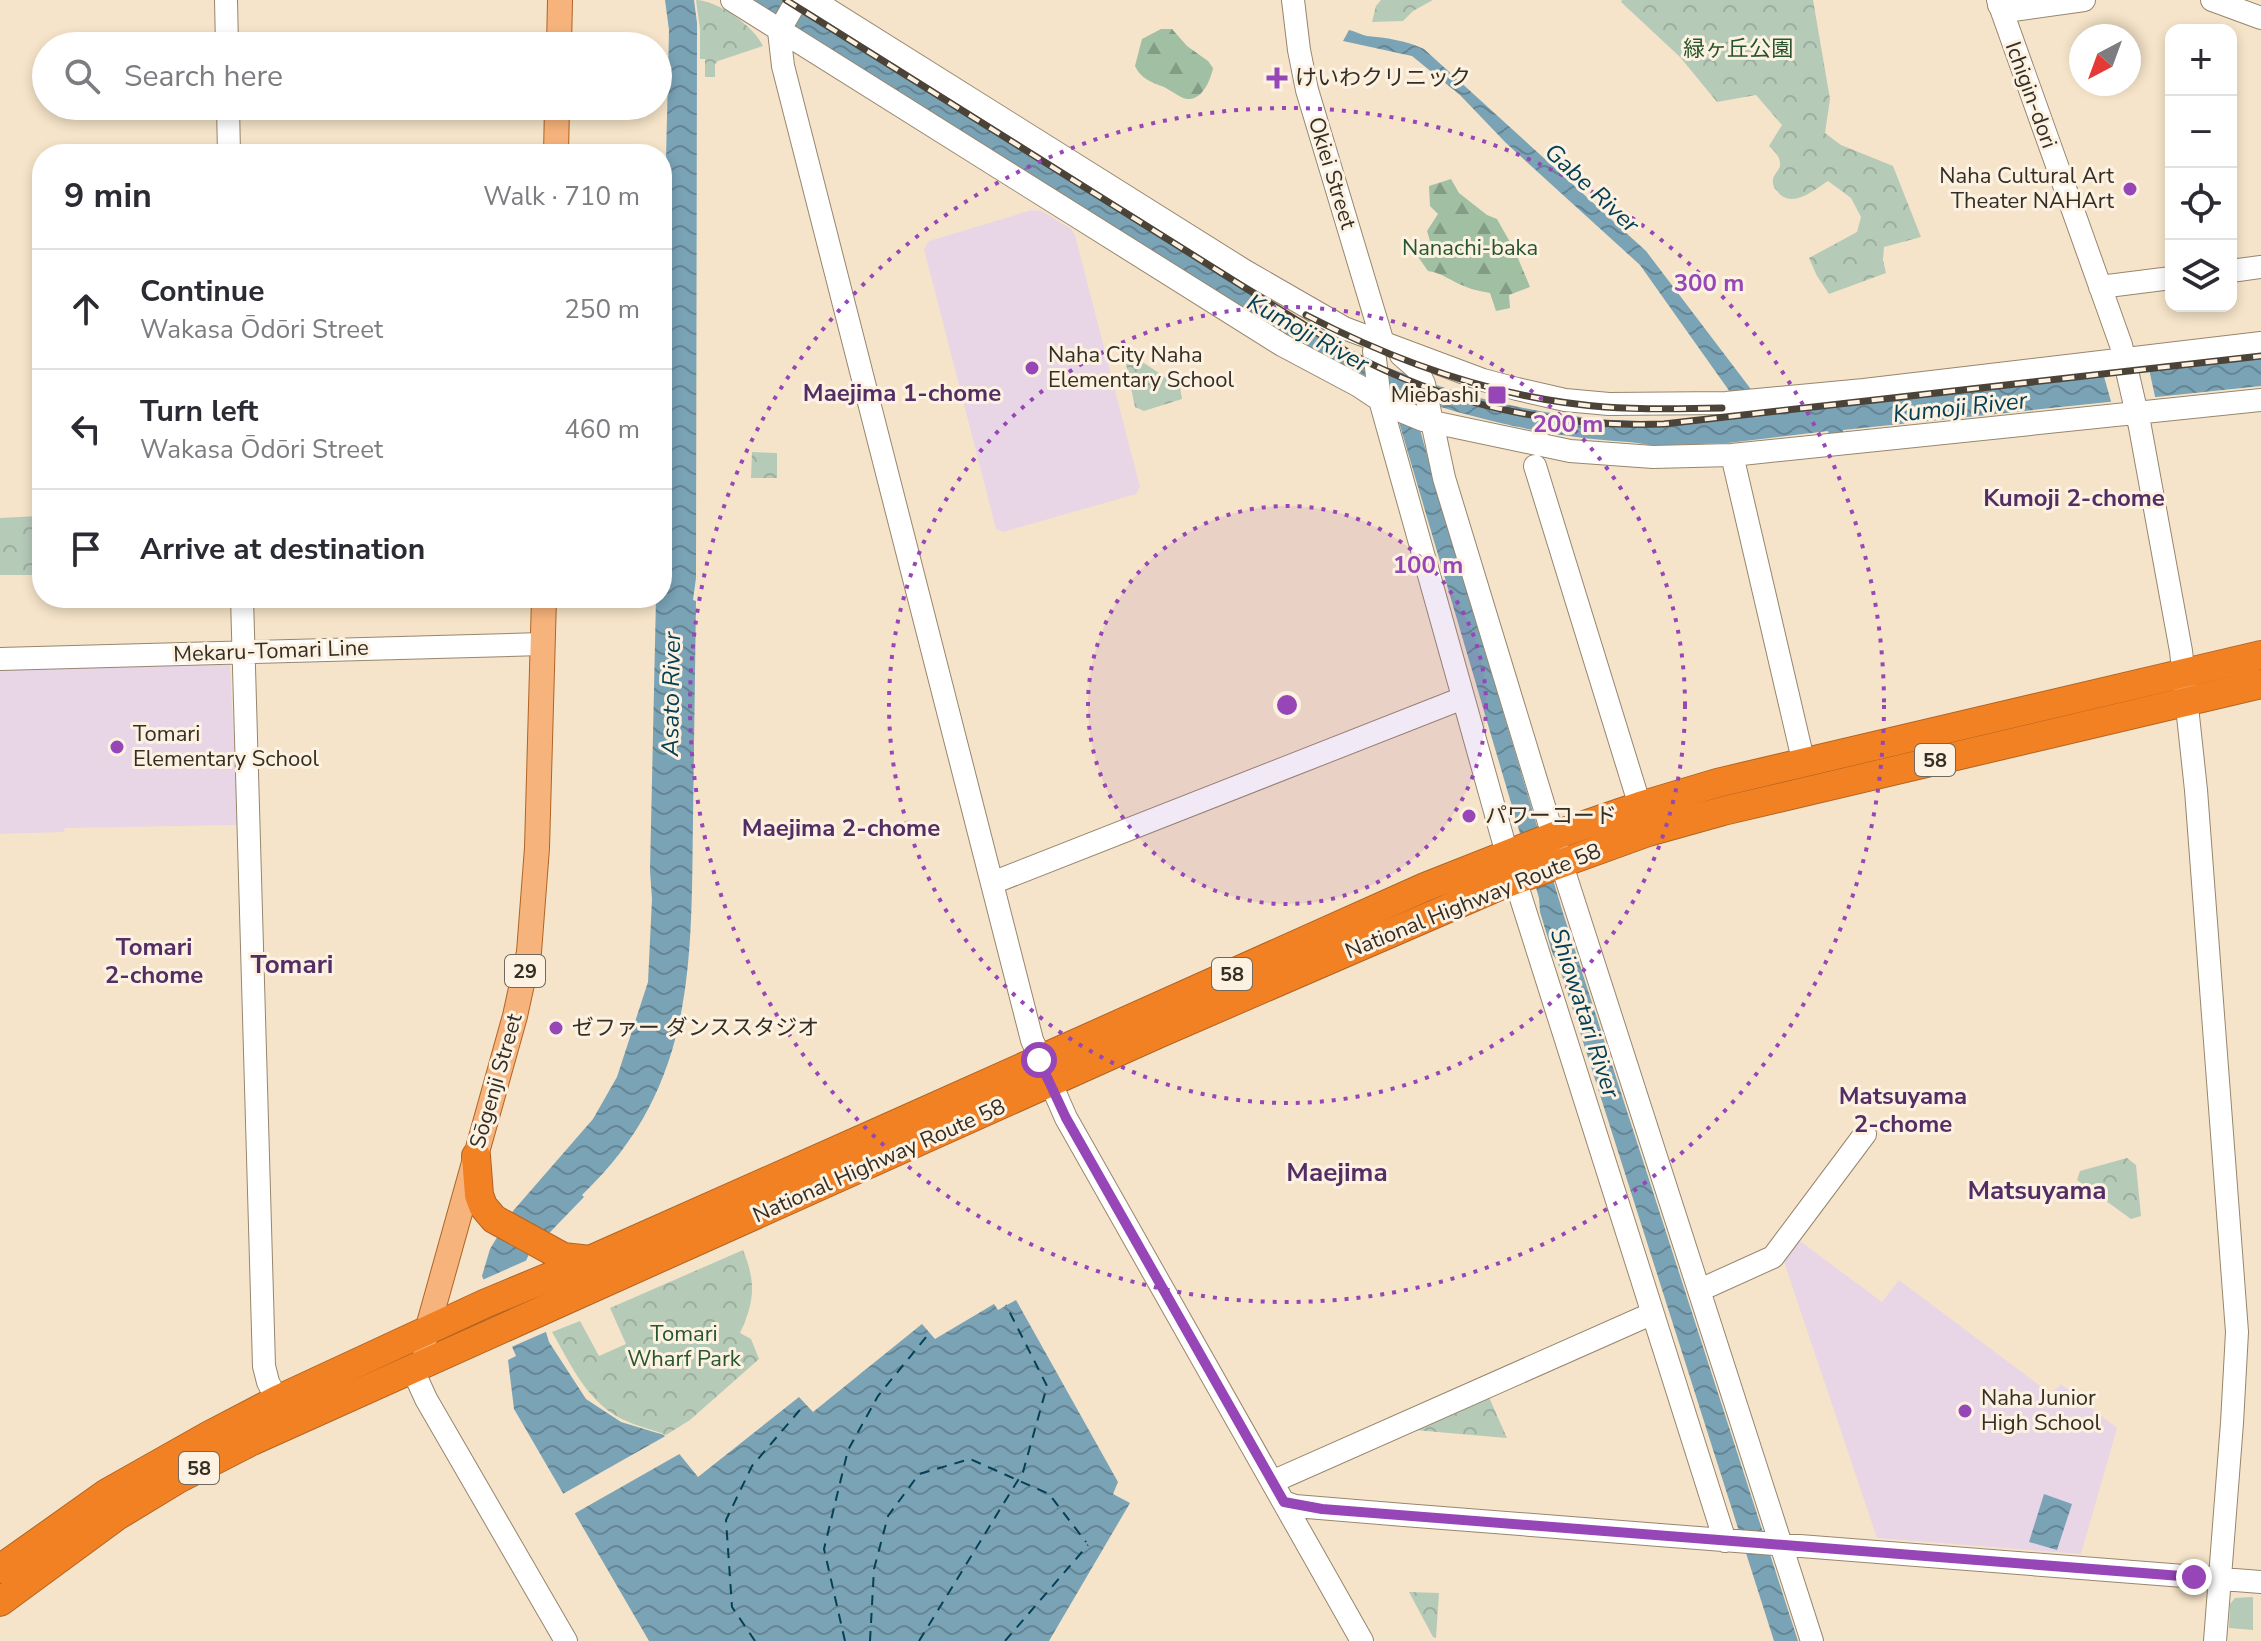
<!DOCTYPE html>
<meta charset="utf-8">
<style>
:root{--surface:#fff;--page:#f2f2f3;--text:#2b2b33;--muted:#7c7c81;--line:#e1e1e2}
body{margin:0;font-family:"Nunito Sans","Noto Sans JP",sans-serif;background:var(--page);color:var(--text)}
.controls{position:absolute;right:24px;top:24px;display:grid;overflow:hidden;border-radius:16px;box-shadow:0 4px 12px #0003}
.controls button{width:72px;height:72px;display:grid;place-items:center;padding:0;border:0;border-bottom:2px solid var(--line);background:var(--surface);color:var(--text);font:40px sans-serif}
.compass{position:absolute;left:2069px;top:24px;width:72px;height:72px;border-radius:50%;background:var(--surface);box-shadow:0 4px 12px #0003;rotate:221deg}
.stop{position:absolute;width:24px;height:24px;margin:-18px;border:6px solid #9646b6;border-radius:50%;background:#fff}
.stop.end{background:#9646b6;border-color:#fff;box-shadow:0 2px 8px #0008}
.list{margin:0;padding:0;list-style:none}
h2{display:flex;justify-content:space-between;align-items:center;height:104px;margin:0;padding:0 32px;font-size:34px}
h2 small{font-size:26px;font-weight:400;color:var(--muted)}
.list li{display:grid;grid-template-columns:52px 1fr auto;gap:24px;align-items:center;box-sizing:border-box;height:120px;padding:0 32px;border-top:2px solid var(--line)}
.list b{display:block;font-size:30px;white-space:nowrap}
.list p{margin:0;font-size:26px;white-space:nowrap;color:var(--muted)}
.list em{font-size:26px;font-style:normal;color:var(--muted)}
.icon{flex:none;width:44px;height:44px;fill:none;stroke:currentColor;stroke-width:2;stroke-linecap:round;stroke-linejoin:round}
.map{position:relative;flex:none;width:2261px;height:1641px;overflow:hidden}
.search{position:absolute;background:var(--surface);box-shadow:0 4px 12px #0003;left:32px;top:32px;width:640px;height:88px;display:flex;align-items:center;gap:20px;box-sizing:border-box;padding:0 28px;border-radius:44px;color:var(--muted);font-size:30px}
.panel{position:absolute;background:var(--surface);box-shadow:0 4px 12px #0003;left:32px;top:144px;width:640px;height:464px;border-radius:32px}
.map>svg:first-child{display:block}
.education{fill:#e8d6e7}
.grass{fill:#b6cab8}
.forest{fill:url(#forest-firs)}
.park{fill:url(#park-crowns)}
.water{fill:url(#water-waves)}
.pier{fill:#f5e4c9}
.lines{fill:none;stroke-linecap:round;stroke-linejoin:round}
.ferry{stroke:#054056;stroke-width:2;stroke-dasharray:10 8;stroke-linecap:butt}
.secondary-casing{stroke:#97866e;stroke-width:24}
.primary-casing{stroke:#b06424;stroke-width:26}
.highway-casing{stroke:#b06424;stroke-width:30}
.secondary{stroke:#fff;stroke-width:22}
.primary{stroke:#f7b37c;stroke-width:24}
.highway{stroke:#f28124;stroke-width:28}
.rail-casing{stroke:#4b4337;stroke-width:7}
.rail{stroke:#fdf2e2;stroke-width:4;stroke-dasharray:12;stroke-linecap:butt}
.route{stroke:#9646b6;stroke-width:10}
.ring{fill:none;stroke:#9646b6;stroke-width:4;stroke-dasharray:4 8}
.poi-dot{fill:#9646b6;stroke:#fdf2e2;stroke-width:3}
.labels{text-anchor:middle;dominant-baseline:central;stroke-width:6;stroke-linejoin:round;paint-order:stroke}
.shield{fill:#fdf2e2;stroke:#71695d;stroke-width:2}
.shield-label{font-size:20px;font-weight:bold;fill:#352e24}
.park-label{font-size:22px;fill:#27562e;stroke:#fdf2e2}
.poi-label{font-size:22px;fill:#352e24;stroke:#fdf2e2;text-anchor:start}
.street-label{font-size:22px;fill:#352e24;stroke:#fdf2e2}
.water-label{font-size:24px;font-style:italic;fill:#054056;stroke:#fdf2e2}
.neighbourhood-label{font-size:24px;font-weight:bold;fill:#542d64;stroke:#fdf2e2}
.quarter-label{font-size:26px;font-weight:bold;fill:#542d64;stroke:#fdf2e2}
.centre{fill:#9646b6;stroke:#fdf2e2;stroke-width:4}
.ring-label{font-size:24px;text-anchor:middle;font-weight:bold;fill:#9646b6;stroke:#fdf2e2;stroke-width:6;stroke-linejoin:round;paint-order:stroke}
</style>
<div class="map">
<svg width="2261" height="1641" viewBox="0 0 2261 1641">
<defs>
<pattern id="forest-firs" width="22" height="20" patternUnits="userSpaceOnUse" patternTransform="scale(2)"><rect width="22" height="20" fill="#a0bfa3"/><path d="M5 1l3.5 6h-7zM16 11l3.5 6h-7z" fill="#839c85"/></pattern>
<pattern id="park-crowns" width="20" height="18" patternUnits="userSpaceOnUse" patternTransform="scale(2)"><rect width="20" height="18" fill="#b6cab8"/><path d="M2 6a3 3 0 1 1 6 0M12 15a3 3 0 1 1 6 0" fill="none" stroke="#9dae9e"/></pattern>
<pattern id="water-waves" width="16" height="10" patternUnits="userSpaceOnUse" patternTransform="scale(2)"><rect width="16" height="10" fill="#7aa3b6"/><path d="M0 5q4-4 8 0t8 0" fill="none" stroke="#658594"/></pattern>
</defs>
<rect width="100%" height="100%" fill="#f5e4c9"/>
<!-- education -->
<path class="education" d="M1032,210L1042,211L1071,229L1075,235L1140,487L1136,494L1003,532L996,529L924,249L929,241Z
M230,664L238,825L65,828L64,832L0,834V669Z
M1800,1241L1882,1302L1899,1280L2051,1394L2061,1384L2117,1428L2081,1554L1877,1538L1784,1262Z"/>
<!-- grass -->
<path class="grass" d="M2253,1597V1630L2229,1628L2230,1604L2235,1598Z"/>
<!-- forest -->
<path class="forest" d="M1161,29H1172L1187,46L1208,61L1213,68C1210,83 1199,106 1181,97C1175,94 1170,90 1164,87C1151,82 1141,79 1135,66L1142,39Z
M1451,179L1459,193L1487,215L1497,219L1515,251L1530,287L1509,295L1510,308L1496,311L1490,293C1481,291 1472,290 1464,286C1450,281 1443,273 1428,271L1416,254L1430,241L1427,231L1438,214L1430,206L1429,186Z"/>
<!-- park -->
<path class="park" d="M696,0C717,0 754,26 763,46L718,61L715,64V77H705V59H700V29Z
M1381,0H1433L1413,11L1403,21L1372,22L1376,6Z
M1622,0H1813L1830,99L1825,133L1841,145L1893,166L1921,237L1884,247L1883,260L1886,273L1829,294L1817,276L1809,258L1857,232L1861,217L1851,198L1828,181C1814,190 1791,210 1777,191C1774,188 1772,184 1773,179C1775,172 1781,170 1780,162C1779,155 1774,151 1769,146L1782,125L1756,95L1717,102L1680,57L1621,2Z
M1135,357L1180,387L1182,399L1144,411L1135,407L1126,364Z
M752,452L777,453V478H751Z
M38,516L35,575H0V518Z
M2127,1158L2136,1165L2141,1216L2131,1219L2077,1180L2080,1171Z
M743,1250C756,1282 755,1301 740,1333L751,1339L759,1359L690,1420L666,1435C651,1429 632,1425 618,1417C585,1398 570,1363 552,1332L580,1321L599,1356L626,1344L610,1308Z
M1488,1395L1507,1438L1414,1430Z
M1409,1592L1439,1593L1436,1638L1433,1637Z"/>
<!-- water -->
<path class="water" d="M665,0H694L697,23L696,578L693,600L696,601C695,673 694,746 693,819C691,964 696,1087 582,1195L584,1197L529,1254L525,1263L549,1342L586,1399L621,1422L664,1435L698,1477L799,1397L813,1412L922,1324L935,1339L994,1304L998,1310L1016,1300L1118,1482L1113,1494L1130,1503L1049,1641H649L514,1409L508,1360L516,1356L482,1276L490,1249L513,1211L593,1119L617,1077L648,982L652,899L650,871L656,598H662V334L669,30Z
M752,0H784L1311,332C1444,402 1597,436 1747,416L1640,265L1506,143L1460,95L1412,56L1343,41L1349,30C1355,31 1361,35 1367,36C1386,38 1405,40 1424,49L1646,251L1769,413L2261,357V386L1843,430V433L1829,435L1828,431L1728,443L1670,445L1669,447C1655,447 1643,443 1628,442C1553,437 1490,423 1418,400L1413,404L1433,477L1563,913L1798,1641H1774L1557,960L1553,955L1540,912L1539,898L1391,395L1386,386L1289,338Z
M2044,1494L2072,1504L2057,1550L2029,1542Z"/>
<!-- pier -->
<path class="pier" d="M2149,369L2156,401L2112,405L2103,373Z
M532,1258L530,1263L539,1296L535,1298L548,1331L509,1348L480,1281Z
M669,1434L683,1452L572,1515L561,1495Z"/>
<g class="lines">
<!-- ferry -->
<path class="ferry" d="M755,1641L732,1607L726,1520L752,1466L805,1404
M845,1641L824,1549L848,1450L878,1396L931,1331
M870,1641L874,1569L888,1516L919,1474L970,1459L1049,1494L1086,1542
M919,1641L1023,1472L1047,1386L1006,1305
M1005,1641L1088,1545"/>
<defs>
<path id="secondary" d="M226,0L227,46
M732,0L1282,345L1359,386L1389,406L1423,420L1570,451L1653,457L1732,455L2261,400
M797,0L779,31L783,66L1032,1040L1066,1118L1362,1641
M813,0L1245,271L1344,328L1483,380L1517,389L1565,400L1609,404L1726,403L1864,390L2261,343
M1293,0L1299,50L1307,90L1383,343
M1998,0L2121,345L2140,427L2181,651L2196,790L2237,1332L2232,1423L2215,1641
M2212,0L2261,18
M1999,5L2013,10L2084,0
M228,106L229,154
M2231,271L2261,267
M2100,287L2171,278
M1383,343L1374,351L1380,400L1507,854L1725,1541
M1401,355L1417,369L1424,384L1444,478L1561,862L1812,1641
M1732,455L1804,764
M1535,466L1640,806
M242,598L264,1366L268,1382L277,1400
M0,659L542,644
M992,883L1463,698
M1700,1290L1773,1257L1865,1134
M417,1366L416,1377L426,1399L566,1641
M1272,1482L1651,1314
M1284,1502L1295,1506L1404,1515L2261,1582"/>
<path id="primary" d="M559,46L560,0
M556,154L557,106
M423,1345L515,1016L529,952L537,848L544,598"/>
<path id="highway" d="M476,1156L479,1195L483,1206L494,1219L563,1257L590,1260
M0,1569L107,1493L208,1436L277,1400L484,1304L590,1260L896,1124L1425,887L1567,831L1640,806L1717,783L2261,655
M0,1602L117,1516L178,1479L252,1441L1160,1033L1504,884L1648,832L1723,811L2261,684"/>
</defs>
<!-- secondary casing -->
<use href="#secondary" class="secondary-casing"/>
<!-- primary casing -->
<use href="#primary" class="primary-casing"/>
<!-- highway casing -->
<use href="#highway" class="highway-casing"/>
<!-- secondary -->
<use href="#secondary" class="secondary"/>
<!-- primary -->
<use href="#primary" class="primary"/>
<!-- highway -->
<use href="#highway" class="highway"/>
<defs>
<path id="rail" d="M786,0L1346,351C1444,404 1553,428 1664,424L2261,356
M1306,315C1398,363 1501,399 1605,407C1644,410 1683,409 1722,408"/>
</defs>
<!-- rail casing -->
<use href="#rail" class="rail-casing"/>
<!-- rail -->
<use href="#rail" class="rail"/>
</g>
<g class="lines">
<!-- route -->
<path class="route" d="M1039,1060L1066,1118L1284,1502L1322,1509L2194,1577"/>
</g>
<!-- distance rings -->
<circle cx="1287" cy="705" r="199" fill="#9646b6" fill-opacity=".12"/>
<g class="ring">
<circle cx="1287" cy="705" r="199"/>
<circle cx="1287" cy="705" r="398"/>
<circle cx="1287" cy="705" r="597"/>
</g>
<!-- markers -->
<g class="poi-dot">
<path d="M1273 66h8v8h8v8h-8v8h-8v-8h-8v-8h8z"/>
<circle cx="2130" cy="189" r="8"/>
<circle cx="1032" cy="368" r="8"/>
<rect x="1487" y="385" width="20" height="20" rx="4"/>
<circle cx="117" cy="747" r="8"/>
<circle cx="1469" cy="816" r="8"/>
<circle cx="556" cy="1028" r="8"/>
<circle cx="1965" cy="1411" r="8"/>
</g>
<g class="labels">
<!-- shield labels -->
<g class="shield">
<rect x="1915" y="744" width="40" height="32" rx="6"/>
<rect x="505" y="955" width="40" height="32" rx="6"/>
<rect x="1212" y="958" width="40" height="32" rx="6"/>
<rect x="179" y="1452" width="40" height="32" rx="6"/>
</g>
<g class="shield-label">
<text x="1935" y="760">58</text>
<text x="525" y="971">29</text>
<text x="1232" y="974">58</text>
<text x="199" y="1468">58</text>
</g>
<!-- park labels -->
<g class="park-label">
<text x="1738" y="49">緑ヶ丘公園</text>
<text x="1470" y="248">Nanachi-baka</text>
<text x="684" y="1334">Tomari<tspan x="684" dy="25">Wharf Park</tspan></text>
</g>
<!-- poi labels -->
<g class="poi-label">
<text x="1295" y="78">けいわクリニック</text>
<text x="2114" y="176" text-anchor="end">Naha Cultural Art<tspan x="2114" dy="25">Theater NAHArt</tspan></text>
<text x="1048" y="355">Naha City Naha<tspan x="1048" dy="25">Elementary School</tspan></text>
<text x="1479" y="395" text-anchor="end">Miebashi</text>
<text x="133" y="734">Tomari<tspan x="133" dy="25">Elementary School</tspan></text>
<text x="1485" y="816">パワーコード</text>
<text x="572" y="1028">ゼファー ダンススタジオ</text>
<text x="1981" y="1398">Naha Junior<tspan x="1981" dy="25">High School</tspan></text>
</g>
<!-- street labels -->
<g class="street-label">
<text transform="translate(2031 95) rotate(70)">Ichigin-dori</text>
<text transform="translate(1332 173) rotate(73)">Okiei Street</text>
<text transform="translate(271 651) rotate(-2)">Mekaru-Tomari Line</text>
<text transform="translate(1473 901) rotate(-22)">National Highway Route 58</text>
<text transform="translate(496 1081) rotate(-74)">Sōgenji Street</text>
<text transform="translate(879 1161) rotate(-24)">National Highway Route 58</text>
</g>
<!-- water labels -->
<g class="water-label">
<text transform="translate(1592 188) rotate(43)">Gabe River</text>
<text transform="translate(1308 333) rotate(29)">Kumoji River</text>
<text transform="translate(1960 407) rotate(-6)">Kumoji River</text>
<text transform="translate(671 694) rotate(-89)">Asato River</text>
<text transform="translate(1585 1013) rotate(72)">Shiowatari River</text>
</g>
<!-- neighbourhood labels -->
<g class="neighbourhood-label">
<text x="902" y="393">Maejima 1-chome</text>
<text x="2074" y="498">Kumoji 2-chome</text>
<text x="841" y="828">Maejima 2-chome</text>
<text x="154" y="947">Tomari<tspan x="154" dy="28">2-chome</tspan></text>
<text x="1903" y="1096">Matsuyama<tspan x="1903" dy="28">2-chome</tspan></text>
</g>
<!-- quarter labels -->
<g class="quarter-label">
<text x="292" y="964">Tomari</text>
<text x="1337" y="1172">Maejima</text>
<text x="2037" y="1190">Matsuyama</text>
</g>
</g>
<circle cx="1287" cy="705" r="12" class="centre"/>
<g class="ring-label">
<text x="1709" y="291">300 m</text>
<text x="1568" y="432">200 m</text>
<text x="1428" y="573">100 m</text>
</g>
</svg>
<div class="controls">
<button>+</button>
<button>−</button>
<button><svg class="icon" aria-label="locate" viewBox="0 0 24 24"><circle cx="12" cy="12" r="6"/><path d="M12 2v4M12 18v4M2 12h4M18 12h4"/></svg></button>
<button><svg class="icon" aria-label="layers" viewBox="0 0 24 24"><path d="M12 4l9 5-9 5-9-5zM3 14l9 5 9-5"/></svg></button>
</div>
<svg class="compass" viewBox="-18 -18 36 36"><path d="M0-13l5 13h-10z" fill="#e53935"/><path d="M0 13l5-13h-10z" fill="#7c7c81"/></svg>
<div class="stop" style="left:1039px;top:1060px"></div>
<div class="stop end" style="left:2194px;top:1577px"></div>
<div class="search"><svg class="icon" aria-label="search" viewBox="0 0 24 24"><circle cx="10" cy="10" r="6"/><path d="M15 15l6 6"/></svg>Search here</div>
<section class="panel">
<h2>9 min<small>Walk · 710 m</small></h2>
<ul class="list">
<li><svg class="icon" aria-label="ahead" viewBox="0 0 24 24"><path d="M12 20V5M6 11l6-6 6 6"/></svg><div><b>Continue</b><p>Wakasa Ōdōri Street</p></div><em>250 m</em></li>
<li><svg class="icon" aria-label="left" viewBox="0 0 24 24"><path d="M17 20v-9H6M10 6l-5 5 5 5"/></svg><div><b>Turn left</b><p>Wakasa Ōdōri Street</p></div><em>460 m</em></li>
<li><svg class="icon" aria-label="arrive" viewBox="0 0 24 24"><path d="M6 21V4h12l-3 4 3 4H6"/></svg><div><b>Arrive at destination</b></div></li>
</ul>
</section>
</div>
